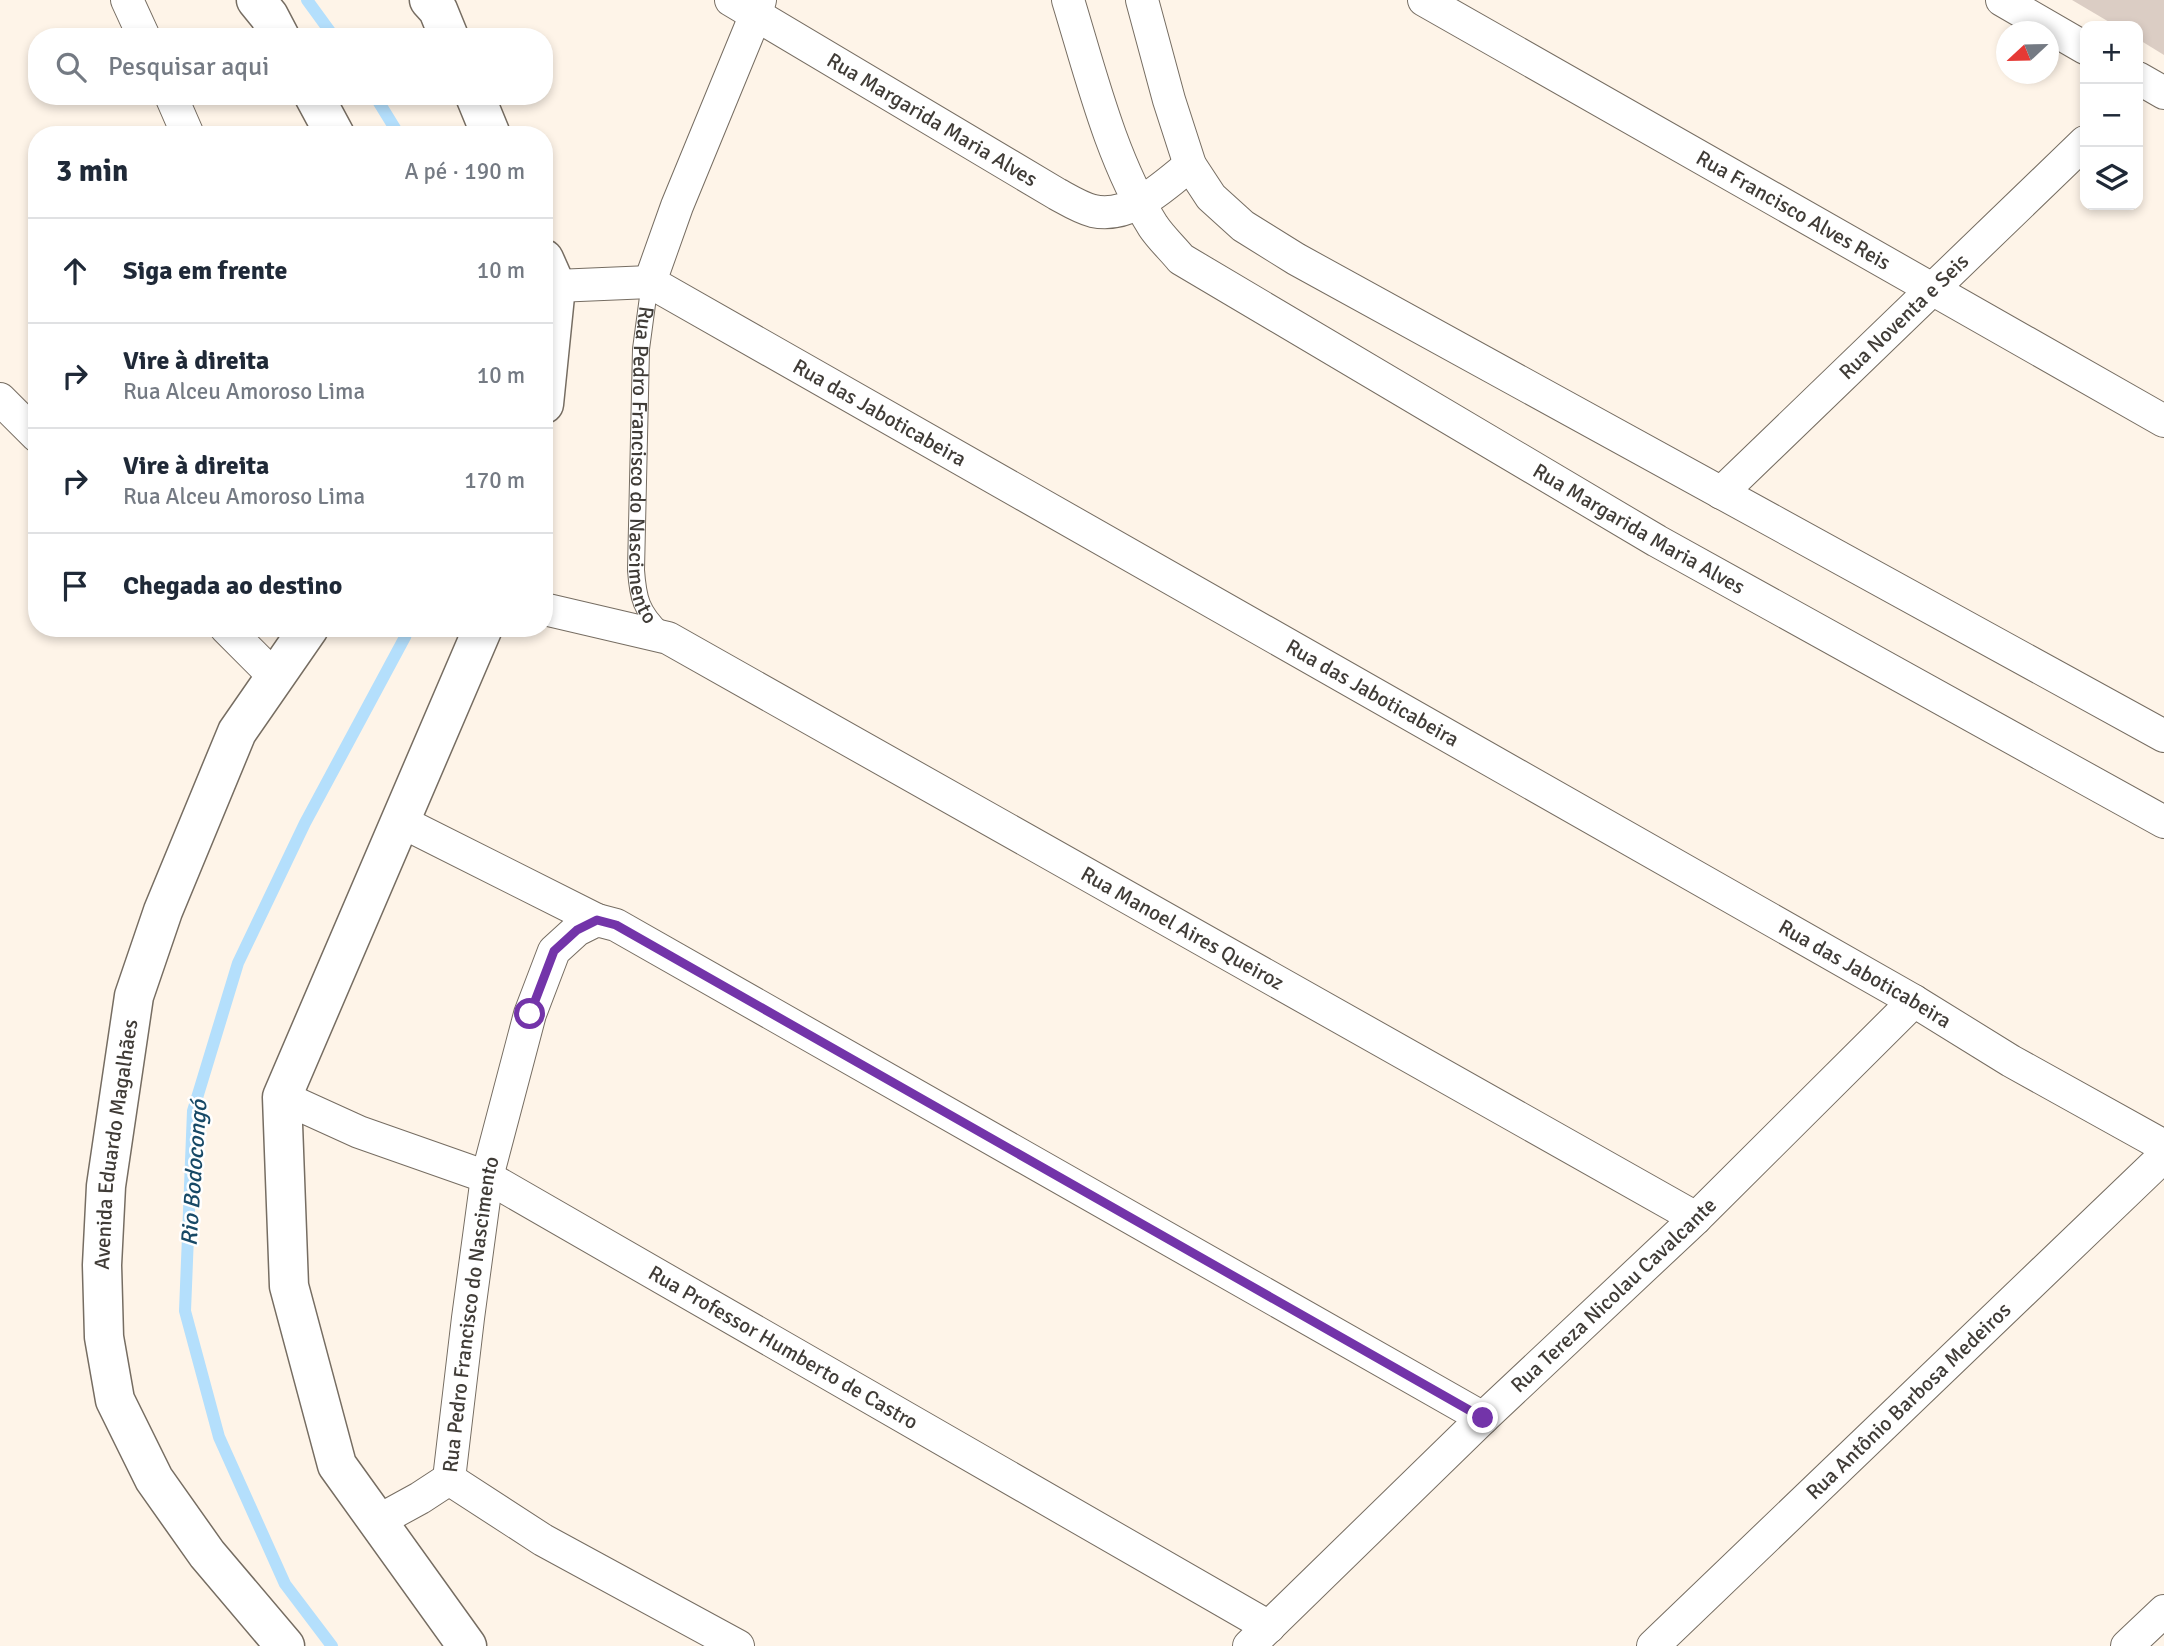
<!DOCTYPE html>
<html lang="pt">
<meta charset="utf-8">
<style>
:root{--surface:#fff;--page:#f6f6f7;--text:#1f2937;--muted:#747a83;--line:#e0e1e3}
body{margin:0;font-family:Signika,sans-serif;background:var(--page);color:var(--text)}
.controls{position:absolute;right:21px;top:21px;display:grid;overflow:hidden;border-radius:14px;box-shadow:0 4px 10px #0003}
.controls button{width:63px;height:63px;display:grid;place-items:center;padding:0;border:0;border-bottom:2px solid var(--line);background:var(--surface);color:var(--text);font:35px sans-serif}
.compass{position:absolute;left:1996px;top:21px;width:63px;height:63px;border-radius:50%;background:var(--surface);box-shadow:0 4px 10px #0003;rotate:248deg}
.stop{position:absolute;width:21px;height:21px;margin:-16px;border:5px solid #7334a9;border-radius:50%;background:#fff}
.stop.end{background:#7334a9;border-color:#fff;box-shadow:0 2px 7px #0008}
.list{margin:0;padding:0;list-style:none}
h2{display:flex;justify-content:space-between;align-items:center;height:91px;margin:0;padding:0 28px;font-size:30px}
h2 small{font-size:23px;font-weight:400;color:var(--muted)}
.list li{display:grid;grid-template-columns:46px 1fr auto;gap:21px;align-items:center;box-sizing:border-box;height:105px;padding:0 28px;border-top:2px solid var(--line)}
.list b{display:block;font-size:26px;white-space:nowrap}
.list p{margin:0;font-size:23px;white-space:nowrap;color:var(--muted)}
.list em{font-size:23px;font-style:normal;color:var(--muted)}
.icon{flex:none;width:38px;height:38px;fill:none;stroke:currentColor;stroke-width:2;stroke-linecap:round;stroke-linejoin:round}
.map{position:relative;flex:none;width:2164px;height:1646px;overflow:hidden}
.search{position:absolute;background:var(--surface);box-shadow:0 4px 10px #0003;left:28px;top:28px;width:525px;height:77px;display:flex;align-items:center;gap:18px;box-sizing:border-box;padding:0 24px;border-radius:28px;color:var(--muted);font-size:26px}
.panel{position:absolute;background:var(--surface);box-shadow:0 4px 10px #0003;left:28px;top:126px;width:525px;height:511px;border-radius:28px}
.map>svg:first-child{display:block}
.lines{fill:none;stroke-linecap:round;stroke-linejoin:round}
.stream{stroke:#b4dffc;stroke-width:12}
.building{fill:#dbcdc4}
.lane-casing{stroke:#766d62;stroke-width:18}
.street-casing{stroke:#766d62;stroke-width:34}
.secondary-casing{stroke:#766d62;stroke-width:41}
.lane{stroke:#fff;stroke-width:16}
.street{stroke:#fff;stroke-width:32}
.secondary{stroke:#fff;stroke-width:38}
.route{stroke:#7334a9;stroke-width:9}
.labels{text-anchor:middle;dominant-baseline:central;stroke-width:5;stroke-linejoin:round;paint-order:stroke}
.street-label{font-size:21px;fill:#403c37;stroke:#fff}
.water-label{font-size:23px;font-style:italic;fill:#174966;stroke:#fff}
</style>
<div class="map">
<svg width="2164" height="1646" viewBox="0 0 2164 1646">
<rect width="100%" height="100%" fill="#fef4e8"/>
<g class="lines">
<!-- stream -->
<path class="stream" d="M307,0L334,37
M375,96L399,135
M332,1646L285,1584L219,1437L185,1311L193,1111L238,963L305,823L405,637L408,628"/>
</g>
<!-- building -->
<path class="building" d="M2072,0H2164V55L2138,39V26H2116Z"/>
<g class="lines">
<defs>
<g id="lane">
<path id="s1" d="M650,282L641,349L636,570C638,598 641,611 662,631"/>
</g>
<g id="street">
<path d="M127,0L144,37"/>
<path id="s2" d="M731,0L1057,194C1068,200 1081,208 1093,211C1131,219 1162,187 1190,165"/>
<path id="s3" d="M760,0L756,14L677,206L650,282L1914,1001L2011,1061L2164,1146"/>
<path id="s4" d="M1068,0C1091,75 1111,159 1153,226C1161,238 1172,248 1181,259L1657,541L2164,822"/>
<path d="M1142,0L1169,100L1190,165L1211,197L1243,226L1296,259L2164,736"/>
<path id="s5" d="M1424,0L2164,421"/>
<path d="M2002,0L2085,48"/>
<path d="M2138,78L2164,93"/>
<path d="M171,96L188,135"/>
<path d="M556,286L650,282"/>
<path d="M0,399L37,436"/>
<path id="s6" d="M1721,493L2085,142"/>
<path id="s7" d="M544,609L668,638L1696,1218"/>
<path d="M226,628L275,677"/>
<path d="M400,821L597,920"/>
<path id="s8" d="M282,1097L359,1132L487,1177L1269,1627"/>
<path id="s9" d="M449,1479L468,1318L487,1177L530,1014L554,951L577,930L597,920L616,925L1483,1418"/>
<path d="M449,1479L543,1540L738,1646"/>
<path d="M378,1521L420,1498L449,1479"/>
<path id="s10" d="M1249,1646L1483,1418L1696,1218L1914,1001"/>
<path id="s11" d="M1653,1646L2164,1156"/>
<path d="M2127,1646L2164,1611"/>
</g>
<g id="secondary">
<path d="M256,0L269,16L280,37"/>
<path d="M429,0L438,10L449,37"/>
<path d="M314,96L335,135"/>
<path d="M475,96L491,135"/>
<path d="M544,259L556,286L544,404"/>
<path id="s12" d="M285,1646L207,1554L154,1479L115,1400L104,1337L102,1265L106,1186L134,996L163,911L237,732L309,628"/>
<path d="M467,1646L337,1465L289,1286L282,1097L483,628"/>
</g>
</defs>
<!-- lane casing -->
<use href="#lane" class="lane-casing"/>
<!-- street casing -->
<use href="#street" class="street-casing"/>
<!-- secondary casing -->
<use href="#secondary" class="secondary-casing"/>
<!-- lane -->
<use href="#lane" class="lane"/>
<!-- street -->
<use href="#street" class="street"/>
<!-- secondary -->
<use href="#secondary" class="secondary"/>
</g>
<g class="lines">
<!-- route -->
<path class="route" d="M530,1014L554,951L577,930L597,920L616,925L1483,1418"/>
</g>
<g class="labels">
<!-- street labels -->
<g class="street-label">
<text stroke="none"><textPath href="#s2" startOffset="234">Rua Margarida Maria Alves</textPath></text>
<text stroke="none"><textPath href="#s5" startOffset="425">Rua Francisco Alves Reis</textPath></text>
<text stroke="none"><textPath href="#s6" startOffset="254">Rua Noventa e Seis</textPath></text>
<text stroke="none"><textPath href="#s3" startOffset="567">Rua das Jaboticabeira</textPath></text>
<text stroke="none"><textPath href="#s1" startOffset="184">Rua Pedro Francisco do Nascimento</textPath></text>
<text stroke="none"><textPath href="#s4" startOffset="817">Rua Margarida Maria Alves</textPath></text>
<text stroke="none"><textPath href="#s3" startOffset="1134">Rua das Jaboticabeira</textPath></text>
<text stroke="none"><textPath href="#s7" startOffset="718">Rua Manoel Aires Queiroz</textPath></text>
<text stroke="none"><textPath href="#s3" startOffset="1701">Rua das Jaboticabeira</textPath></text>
<text stroke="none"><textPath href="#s12" startOffset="558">Avenida Eduardo Magalhães</textPath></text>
<text stroke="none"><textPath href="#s10" startOffset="506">Rua Tereza Nicolau Cavalcante</textPath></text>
<text stroke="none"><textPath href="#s9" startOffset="166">Rua Pedro Francisco do Nascimento</textPath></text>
<text stroke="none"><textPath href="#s8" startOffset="562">Rua Professor Humberto de Castro</textPath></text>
<text stroke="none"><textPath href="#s11" startOffset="354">Rua Antônio Barbosa Medeiros</textPath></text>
</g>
<!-- water labels -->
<g class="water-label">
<text transform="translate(194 1173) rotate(-86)">Rio Bodocongó</text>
</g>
</g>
</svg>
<div class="controls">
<button>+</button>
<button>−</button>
<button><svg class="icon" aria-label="layers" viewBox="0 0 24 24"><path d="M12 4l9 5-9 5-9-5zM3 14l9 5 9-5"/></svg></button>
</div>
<svg class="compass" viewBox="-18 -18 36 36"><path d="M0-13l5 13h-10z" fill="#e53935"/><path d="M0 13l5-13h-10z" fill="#747a83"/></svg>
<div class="stop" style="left:530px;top:1014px"></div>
<div class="stop end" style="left:1483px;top:1418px"></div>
<div class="search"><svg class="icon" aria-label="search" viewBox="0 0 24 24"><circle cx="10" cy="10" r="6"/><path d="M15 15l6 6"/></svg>Pesquisar aqui</div>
<section class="panel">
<h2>3 min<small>A pé · 190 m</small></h2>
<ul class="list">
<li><svg class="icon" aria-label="ahead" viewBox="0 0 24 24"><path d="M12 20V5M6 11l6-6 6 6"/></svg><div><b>Siga em frente</b></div><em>10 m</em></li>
<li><svg class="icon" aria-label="right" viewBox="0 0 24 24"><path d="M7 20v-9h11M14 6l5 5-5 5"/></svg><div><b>Vire à direita</b><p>Rua Alceu Amoroso Lima</p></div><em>10 m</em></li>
<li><svg class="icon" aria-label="right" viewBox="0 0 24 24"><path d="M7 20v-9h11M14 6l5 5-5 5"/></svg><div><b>Vire à direita</b><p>Rua Alceu Amoroso Lima</p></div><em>170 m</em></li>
<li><svg class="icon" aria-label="arrive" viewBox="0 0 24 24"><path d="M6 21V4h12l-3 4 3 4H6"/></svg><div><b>Chegada ao destino</b></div></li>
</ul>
</section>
</div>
